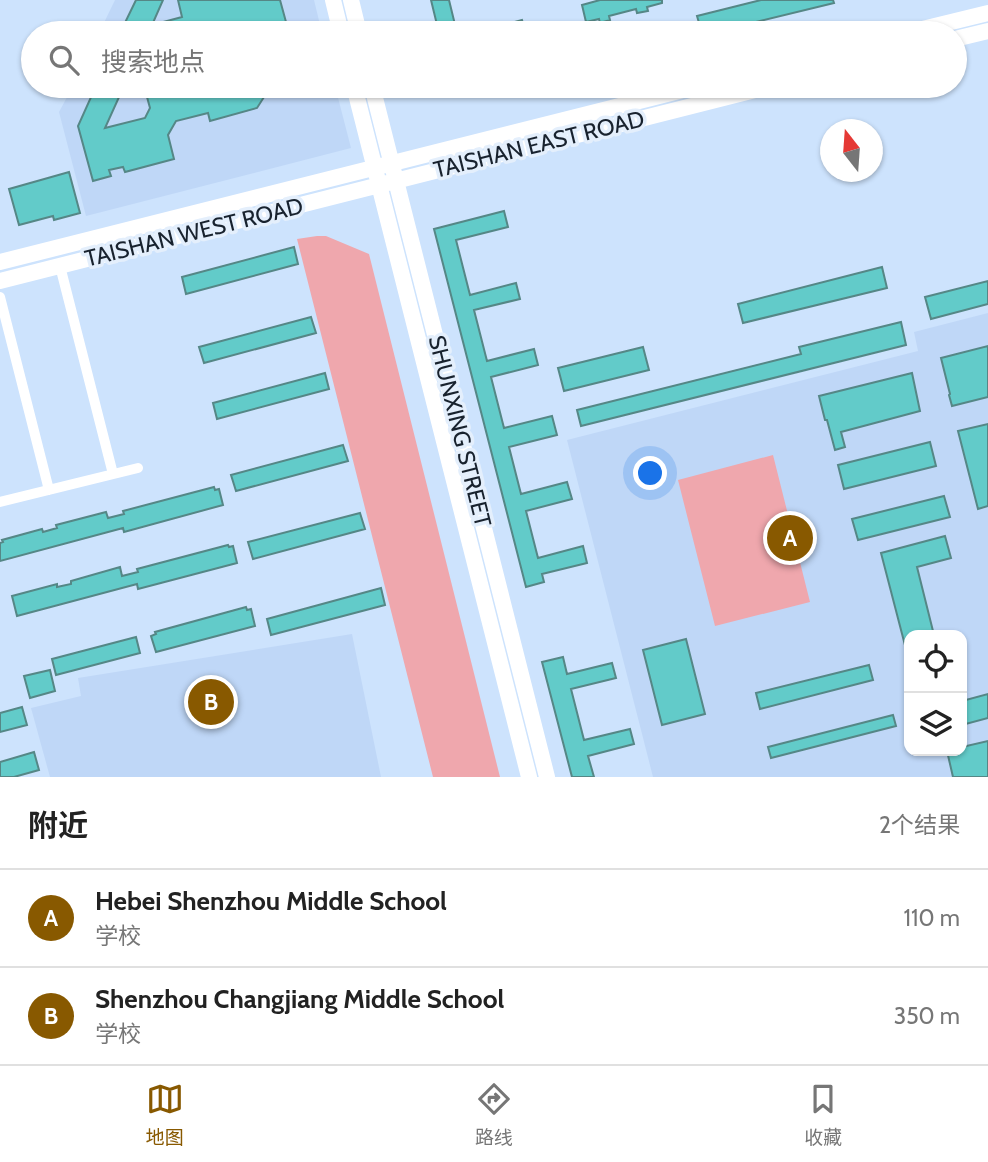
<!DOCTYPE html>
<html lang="zh">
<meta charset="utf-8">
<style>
:root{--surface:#fff;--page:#f2f2f2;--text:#222;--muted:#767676;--line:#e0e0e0;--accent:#885900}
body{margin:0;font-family:Cabin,"Noto Sans SC",sans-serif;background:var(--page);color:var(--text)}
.controls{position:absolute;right:21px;bottom:21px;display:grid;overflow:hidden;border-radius:14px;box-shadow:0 2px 5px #0004}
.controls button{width:63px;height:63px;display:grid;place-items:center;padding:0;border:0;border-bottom:2px solid var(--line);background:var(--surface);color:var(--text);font:35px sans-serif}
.compass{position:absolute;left:820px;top:119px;width:63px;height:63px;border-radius:50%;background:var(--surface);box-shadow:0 2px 5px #0004;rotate:343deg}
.you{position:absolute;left:651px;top:474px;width:24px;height:24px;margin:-18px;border:5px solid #fff;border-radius:50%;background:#1a73e8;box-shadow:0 0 0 10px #1a73e833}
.badge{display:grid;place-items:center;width:46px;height:46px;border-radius:50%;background:var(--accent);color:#fff;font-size:23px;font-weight:700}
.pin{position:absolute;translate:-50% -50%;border:4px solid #fff;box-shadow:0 2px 7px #0006}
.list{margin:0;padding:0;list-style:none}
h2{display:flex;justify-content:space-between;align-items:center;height:91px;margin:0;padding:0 28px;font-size:30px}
h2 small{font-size:23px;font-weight:400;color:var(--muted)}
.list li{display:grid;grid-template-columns:46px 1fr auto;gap:21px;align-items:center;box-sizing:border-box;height:98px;padding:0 28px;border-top:2px solid var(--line)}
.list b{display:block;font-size:26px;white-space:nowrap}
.list p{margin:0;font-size:23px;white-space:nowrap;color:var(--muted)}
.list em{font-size:23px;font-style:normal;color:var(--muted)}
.icon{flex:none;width:38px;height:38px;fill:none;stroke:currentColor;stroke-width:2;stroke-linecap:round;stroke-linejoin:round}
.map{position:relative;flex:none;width:988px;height:777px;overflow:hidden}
.search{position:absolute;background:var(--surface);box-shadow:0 2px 5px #0004;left:21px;right:21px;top:21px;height:77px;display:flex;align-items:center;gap:18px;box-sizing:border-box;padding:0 24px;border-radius:38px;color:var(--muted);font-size:26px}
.sheet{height:287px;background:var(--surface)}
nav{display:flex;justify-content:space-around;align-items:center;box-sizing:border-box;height:98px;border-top:2px solid var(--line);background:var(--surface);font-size:19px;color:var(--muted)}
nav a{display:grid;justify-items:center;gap:4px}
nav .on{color:var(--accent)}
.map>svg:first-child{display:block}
.built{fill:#bfd7f7;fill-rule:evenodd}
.green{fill:#efa7ad}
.building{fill:#62cbc9;stroke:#558786;stroke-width:2}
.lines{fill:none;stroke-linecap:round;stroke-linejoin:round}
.minor{stroke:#fff;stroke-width:10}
.secondary{stroke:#fff;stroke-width:16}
.labels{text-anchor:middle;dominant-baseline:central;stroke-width:7;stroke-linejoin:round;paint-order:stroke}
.street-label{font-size:23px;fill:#18222e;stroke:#e4effc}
</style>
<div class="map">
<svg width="988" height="777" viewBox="0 0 988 777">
<rect width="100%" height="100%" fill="#cde3fd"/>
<!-- built -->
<path class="built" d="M115,0H314L322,33H99Z
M73,86H335L351,148L86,216L59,112Z
M988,313V777H653L567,440L918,351L914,332ZM909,635H962V751H909Z
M352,634L381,777H50L31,708L81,696L78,678Z"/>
<!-- green -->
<path class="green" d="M317,236H326L369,254L500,777H433L297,239Z
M773,455L810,602L715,626L678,480Z"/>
<!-- building -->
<path class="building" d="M136,0H163L152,25L182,17L178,0H280L289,33H120Z
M431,0H449L457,33H439Z
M600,0H662V3L647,7L648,11L637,13L636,9L609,16L610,20L600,23L599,19L586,22L582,5Z
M761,0H833L834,3L711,33H702L697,16Z
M522,20L526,33H482V31Z
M96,86H124L105,128L145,118L150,108L144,86H271L257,108L210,121L208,113L176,121L168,135L174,159L125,172L123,167L109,170L111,176L93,181L78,126Z
M69,172L80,213L54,220L53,216L19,225L9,189Z
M504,211L508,227L456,240L470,295L516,283L520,299L474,310L487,361L534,349L538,365L491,377L504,428L552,416L557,435L509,447L521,494L567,482L572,499L526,511L538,558L583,546L587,563L542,574L544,582L526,587L434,229Z
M294,247L298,264L186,294L182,277Z
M882,267L887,288L743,323L738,304Z
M988,281V304L931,319L925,297Z
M311,317L316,333L204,363L199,347Z
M901,322L906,345L581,426L577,410L801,354L799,347Z
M988,346V397L952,406L949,395L950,394L941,358Z
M643,347L649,370L564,391L558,368Z
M325,373L329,389L217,419L213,403Z
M912,373L920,411L841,432L845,447L835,450L827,420H825L819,396Z
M988,424V506L978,509L958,431Z
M930,442L936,466L844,489L838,465Z
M343,445L348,461L236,491L231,475Z
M214,487L215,490L219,489L223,505L124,532L123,528L0,561V543L3,542L2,540L42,529L43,532L57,528L56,525L106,512L108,518L124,514L123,511Z
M944,496L950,517L858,540L852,519Z
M360,513L365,529L253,559L248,542Z
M945,536L951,558L917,567L934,635H909V653H907L881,553Z
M228,545L229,547L233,546L237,563L138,589L137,584L17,616L12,596L57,584V587L71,584V581L120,567L122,576L138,572L137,569Z
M381,588L385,605L271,635L267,619Z
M246,607L247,610L251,609L255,626L156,652L151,636L156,634L155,632Z
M136,637L140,653L56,675L52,659Z
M686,639L705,714L662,725L643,650Z
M563,657L567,674L612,663L616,678L571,689L584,740L630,729L634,744L588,756L594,777H572L542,662Z
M869,665L873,680L760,709L756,693Z
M50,670L55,691L30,698L24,676Z
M988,694V718L962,725V701Z
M22,707L27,725L0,732V713Z
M893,715L896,726L771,758L768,747Z
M988,741V777H953L947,751H962V747Z
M34,752L39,770L14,777H0V762Z"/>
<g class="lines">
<!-- minor -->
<path class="minor" d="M60,266L113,474
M0,297L49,490
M0,502L138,468"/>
<!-- secondary -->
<path class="secondary" d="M333,0L341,33
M351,0L359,33
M906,33L988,13
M955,39L988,31
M354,86L529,777
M372,86L547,777
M0,262L699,86
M0,281L771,86"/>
</g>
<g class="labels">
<!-- street labels -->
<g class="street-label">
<text transform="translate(539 144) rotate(-14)">TAISHAN EAST ROAD</text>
<text transform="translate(194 232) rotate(-14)">TAISHAN WEST ROAD</text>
<text transform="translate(460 431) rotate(76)">SHUNXING STREET</text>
</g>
</g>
</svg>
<div class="controls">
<button><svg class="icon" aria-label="locate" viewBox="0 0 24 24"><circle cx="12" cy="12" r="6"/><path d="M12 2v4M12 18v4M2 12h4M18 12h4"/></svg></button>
<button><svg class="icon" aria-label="layers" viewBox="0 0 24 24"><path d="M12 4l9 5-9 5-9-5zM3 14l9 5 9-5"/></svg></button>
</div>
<svg class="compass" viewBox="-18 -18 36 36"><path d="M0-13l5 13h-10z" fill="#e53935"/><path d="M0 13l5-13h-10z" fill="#767676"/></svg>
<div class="you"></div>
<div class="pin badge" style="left:790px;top:538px">A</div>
<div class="pin badge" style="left:211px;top:702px">B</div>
<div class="search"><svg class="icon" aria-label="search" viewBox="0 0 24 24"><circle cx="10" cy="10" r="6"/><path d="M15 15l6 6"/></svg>搜索地点</div>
</div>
<section class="sheet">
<h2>附近<small>2个结果</small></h2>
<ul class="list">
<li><span class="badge">A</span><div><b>Hebei Shenzhou Middle School</b><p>学校</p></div><em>110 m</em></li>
<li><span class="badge">B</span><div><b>Shenzhou Changjiang Middle School</b><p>学校</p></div><em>350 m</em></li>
</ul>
</section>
<nav>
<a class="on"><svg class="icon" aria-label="map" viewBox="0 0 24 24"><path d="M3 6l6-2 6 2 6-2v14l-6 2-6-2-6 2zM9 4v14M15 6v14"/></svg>地图</a>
<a><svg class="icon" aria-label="directions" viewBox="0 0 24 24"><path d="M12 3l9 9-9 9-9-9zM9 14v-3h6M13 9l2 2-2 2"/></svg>路线</a>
<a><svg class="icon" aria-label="saved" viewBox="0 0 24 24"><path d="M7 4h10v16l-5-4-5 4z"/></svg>收藏</a>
</nav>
